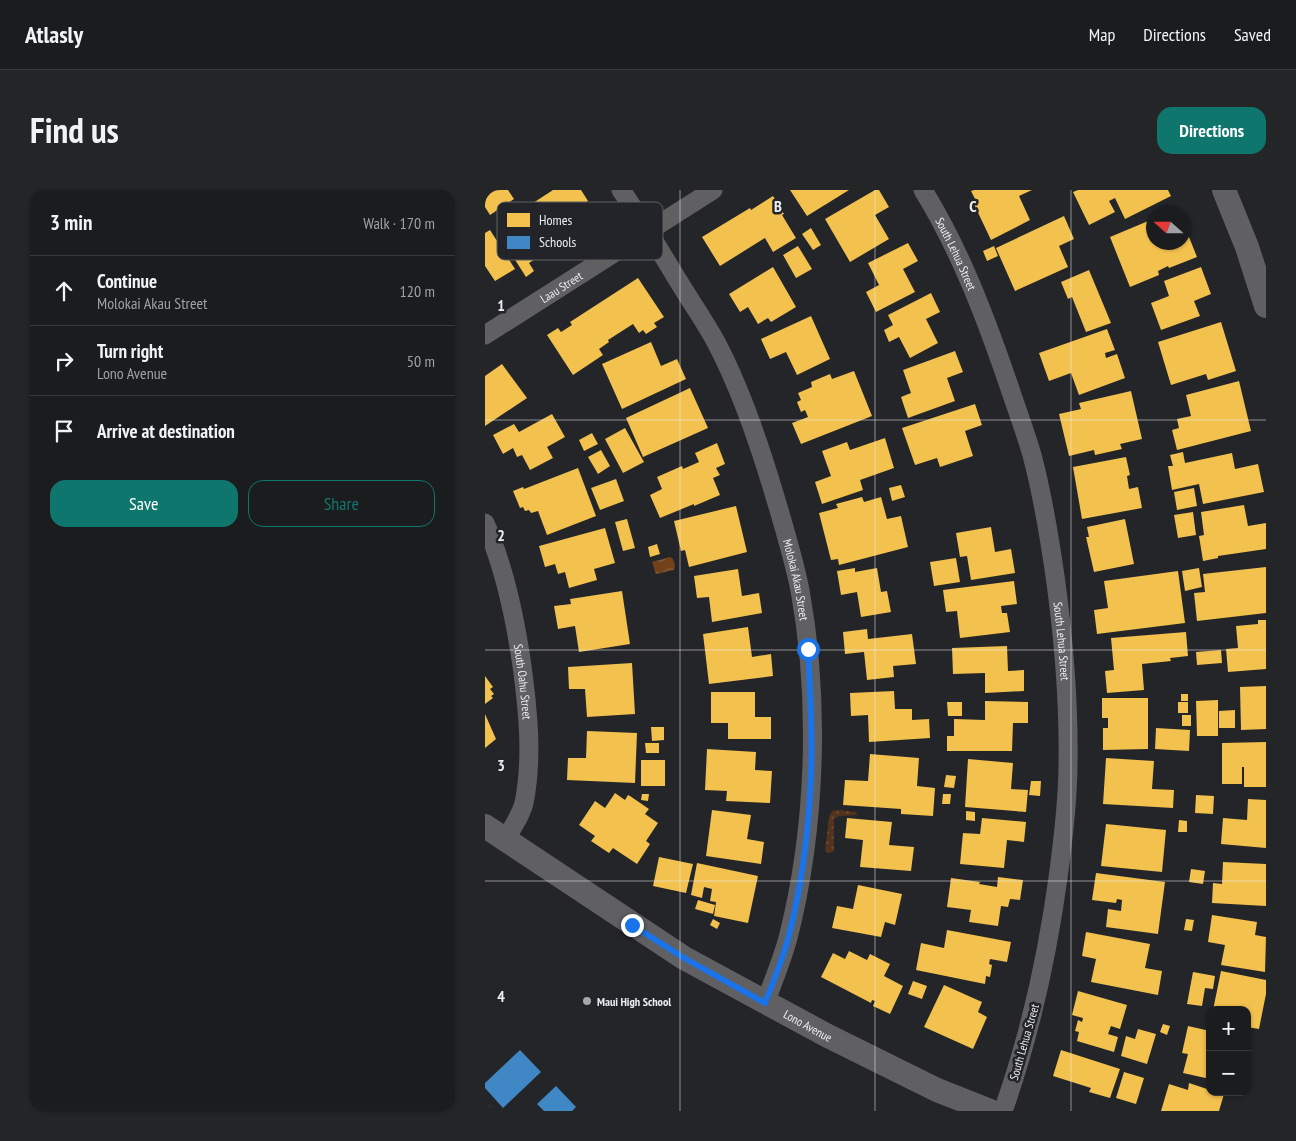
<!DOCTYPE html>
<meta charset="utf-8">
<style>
:root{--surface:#1b1c1e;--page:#242527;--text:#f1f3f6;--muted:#a0a1a4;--line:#393a3c;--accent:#0f766e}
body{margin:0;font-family:"PT Sans Narrow",sans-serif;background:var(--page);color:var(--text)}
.controls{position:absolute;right:15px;bottom:15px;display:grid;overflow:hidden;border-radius:10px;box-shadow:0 1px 4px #0004}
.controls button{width:45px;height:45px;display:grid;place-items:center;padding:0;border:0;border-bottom:1px solid var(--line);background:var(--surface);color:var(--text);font:25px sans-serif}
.compass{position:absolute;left:661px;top:15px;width:45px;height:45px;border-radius:50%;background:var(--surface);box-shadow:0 1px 4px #0004;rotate:291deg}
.stop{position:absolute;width:15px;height:15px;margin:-11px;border:4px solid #1a73e8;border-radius:50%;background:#fff}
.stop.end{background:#1a73e8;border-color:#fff;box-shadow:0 1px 5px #0008}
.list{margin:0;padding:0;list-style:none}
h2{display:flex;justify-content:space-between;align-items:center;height:65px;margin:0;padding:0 20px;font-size:21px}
h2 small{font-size:16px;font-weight:400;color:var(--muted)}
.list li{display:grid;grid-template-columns:32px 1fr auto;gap:15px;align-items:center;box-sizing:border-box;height:70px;padding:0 20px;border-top:1px solid var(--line)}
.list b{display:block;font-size:19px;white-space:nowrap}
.list p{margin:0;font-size:16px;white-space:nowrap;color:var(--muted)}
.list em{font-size:16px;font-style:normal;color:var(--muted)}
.actions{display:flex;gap:10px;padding:15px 20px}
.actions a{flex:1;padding:11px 0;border:1px solid var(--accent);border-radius:15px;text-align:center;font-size:18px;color:var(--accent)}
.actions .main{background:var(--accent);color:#fff}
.icon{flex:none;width:28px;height:28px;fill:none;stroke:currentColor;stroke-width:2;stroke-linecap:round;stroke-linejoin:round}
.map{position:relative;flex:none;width:781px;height:921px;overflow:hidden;border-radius:15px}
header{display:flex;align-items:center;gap:30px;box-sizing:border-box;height:70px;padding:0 25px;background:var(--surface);border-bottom:1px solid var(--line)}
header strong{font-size:24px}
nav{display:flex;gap:28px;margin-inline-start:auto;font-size:18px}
.intro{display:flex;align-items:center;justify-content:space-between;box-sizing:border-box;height:120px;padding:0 30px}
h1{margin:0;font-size:35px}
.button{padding:12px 22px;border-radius:15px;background:var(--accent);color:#fff;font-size:18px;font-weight:700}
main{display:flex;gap:30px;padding:0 30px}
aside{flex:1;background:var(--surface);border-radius:15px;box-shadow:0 1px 4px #0004}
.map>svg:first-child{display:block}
.grass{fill:url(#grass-dots)}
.water{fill:url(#water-waves)}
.homes{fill:#f2c14e}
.schools{fill:#3f88c5}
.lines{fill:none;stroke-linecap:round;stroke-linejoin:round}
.minor{stroke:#606062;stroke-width:19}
.tertiary{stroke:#606062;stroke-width:24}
.route{stroke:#1a73e8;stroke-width:6}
.grid{fill:none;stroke:#ecedf0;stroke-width:1;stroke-opacity:0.55}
.poi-dot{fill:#a6a7aa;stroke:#232429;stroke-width:2}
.labels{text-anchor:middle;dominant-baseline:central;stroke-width:5;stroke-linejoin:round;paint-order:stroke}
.street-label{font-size:12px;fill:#ecedf0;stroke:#232429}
.poi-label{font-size:12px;font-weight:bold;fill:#ecedf0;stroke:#232429;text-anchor:start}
.key{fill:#232429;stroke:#5f6065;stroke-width:1}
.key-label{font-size:14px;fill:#ecedf0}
.grid-label{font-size:16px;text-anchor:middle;font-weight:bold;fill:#ecedf0;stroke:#232429;stroke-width:5;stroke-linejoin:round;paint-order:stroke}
</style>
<header>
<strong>Atlasly</strong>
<nav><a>Map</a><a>Directions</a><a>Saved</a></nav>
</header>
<div class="intro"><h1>Find us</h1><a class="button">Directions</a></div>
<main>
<aside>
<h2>3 min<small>Walk · 170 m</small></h2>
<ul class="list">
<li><svg class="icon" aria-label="ahead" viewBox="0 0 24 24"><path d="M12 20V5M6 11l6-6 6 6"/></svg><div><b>Continue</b><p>Molokai Akau Street</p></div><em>120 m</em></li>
<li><svg class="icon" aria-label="right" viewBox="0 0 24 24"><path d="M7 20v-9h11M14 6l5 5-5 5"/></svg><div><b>Turn right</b><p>Lono Avenue</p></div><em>50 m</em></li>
<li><svg class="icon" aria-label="arrive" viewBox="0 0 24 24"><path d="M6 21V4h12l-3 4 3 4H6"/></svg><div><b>Arrive at destination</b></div></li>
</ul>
<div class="actions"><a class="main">Save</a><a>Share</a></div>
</aside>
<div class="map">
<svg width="781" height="921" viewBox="0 0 781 921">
<defs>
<pattern id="grass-dots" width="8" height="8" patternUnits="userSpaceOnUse" patternTransform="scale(1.25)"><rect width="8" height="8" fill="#53331c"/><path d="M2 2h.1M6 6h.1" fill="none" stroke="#6c513d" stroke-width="1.8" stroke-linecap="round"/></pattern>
<pattern id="water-waves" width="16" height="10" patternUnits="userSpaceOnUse" patternTransform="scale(1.25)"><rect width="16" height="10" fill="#72411a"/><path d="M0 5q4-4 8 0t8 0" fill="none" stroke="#865d3c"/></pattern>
</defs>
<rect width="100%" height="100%" fill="#242528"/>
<!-- grass -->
<path class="grass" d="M354,620L371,622L372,625L354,626L349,629V661L344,663L340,661L344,627L347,621Z"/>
<!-- water -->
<path class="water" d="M185,367L188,369L190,376L189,380L171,384L167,372Z"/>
<!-- homes -->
<path class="homes" d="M0,0H23L29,9L5,25L0,17Z
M68,0H96L103,11L95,16L105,32L96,38L100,44L84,54L81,49L44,73L49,81L41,87L27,65L31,62L14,35Z
M305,0H364L322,26Z
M390,0H394L404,17L390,25L404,49L365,72L340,29Z
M489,0H547L534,6L545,30L506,50L487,10L490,9L486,1Z
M593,0H683L686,6L640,29L630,8L624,11L630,22L604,35L588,2Z
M288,6L299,24L297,25L311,48L288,62L280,48L235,76L217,47L265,18L266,20Z
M579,26L589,49L574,56L583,77L530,101L511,58Z
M668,29V52H698V44L702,42L712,67L684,78L683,76L673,81L674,85L645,97L625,47Z
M326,38L336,55L328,60L317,44Z
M5,40L30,79L10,91L0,76V43Z
M423,53L433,71L418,79L430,102L391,122L381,102L394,95L383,73Z
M313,56L327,79L311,88L298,65Z
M509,56L513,66L502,71L498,61Z
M288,77L311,117L286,132L283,128L273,134L263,117L255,122L244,104Z
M716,77L726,104L709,111L715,126L676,140L666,113L684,106L679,91Z
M604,80L626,133L601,142L587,107L583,109L576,92Z
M153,88L179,127L169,133L172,137L161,144L158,140L154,143L148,134L123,150L124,152L114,159L118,165L88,185L62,145L73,138L76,142L87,135L85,132Z
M446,103L455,122L441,129L453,153L425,168L414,147L404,152L399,140L408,135L403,125Z
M326,126L345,169L312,185L301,162L285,169L276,149Z
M736,132L751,181L723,190L721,184L686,195L673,152Z
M622,139L630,160L620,163L621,168L632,164L640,188L594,205L586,183L564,191L554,163Z
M166,152L176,176L192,169L201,189L137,219L117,174Z
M470,161L478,182L462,188L470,211L423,228L416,207L426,203L418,180Z
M17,174L42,208L0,236V186Z
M369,181L387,226L316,254L307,233L323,227L320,220L316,222L312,212L316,210L313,203L327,197L326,192L345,184L347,189Z
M754,191L766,241L692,260L687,240L694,238L692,229L706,226L701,205Z
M205,198L223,238L158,267L141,228Z
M646,201L657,249L635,254L637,259L610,265L609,260L584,266L574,224L596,219L594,213Z
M490,214L497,235L480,241L488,266L455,277L452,268L430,275L417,238Z
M67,224L80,247L62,257L68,268L45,280L37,265L32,267L28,258L18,264L8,245L29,234L34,242Z
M140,238L159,272L138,283L120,249Z
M107,243L113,254L99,261L94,250Z
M400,248L409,278L375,290L378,300L337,314L330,292L346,286L337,261L362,252L365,260Z
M232,253L240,274L231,278L235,285L228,288L235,305L209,316V314L175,328L165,305L177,299L172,287L197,276L198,279L214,272L210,263Z
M116,260L125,276L113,284L103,267Z
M698,262L700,273L747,263L750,279L773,274L779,302L718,314L714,294L687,300L683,276H688L685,265Z
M641,267L645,285L642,286L644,299L653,297L657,318L597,329L588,277Z
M93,278L111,326L62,345L53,321L46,323L44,320L40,321L38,317L35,318L28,301L38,297L39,299Z
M131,289L139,311L115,320L106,298Z
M416,295L420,307L407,311L404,298Z
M709,298L712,316L692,320L689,302Z
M377,307L379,312L396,307L402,329L416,326L423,357L354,375L353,369L346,370L334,323L353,318L351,314Z
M759,315L763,336L781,333V359L733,366V368L718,371L714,346L719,345L716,322Z
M251,316L262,362L204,377L200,360L196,361L189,331Z
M708,322L711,345L693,348L689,325Z
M142,329L150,358L138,361L130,332Z
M640,329L649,374L609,382L601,347H604L602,337Z
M506,337L510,362L526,359L530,383L486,390L482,366L475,367L471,343Z
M120,338L130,373L109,379L112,390L84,398L80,382L73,384L70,374L60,377L54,356Z
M172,354L175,364L165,367L163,357Z
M471,368L475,392L449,396L445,372Z
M781,377V423L712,431L709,403L720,402L718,384Z
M370,378V382L392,378L396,402L402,401L406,422L376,427L372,402L356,405L352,381Z
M714,378L717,397L700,401L697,381Z
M253,379L257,406L274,403L277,423L227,432L224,407L212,408L209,386Z
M693,381L700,433L612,444L609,420L623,418L619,391Z
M529,391L532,414L516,416L517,423H522L525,442L475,448L472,421L461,422L458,400Z
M137,401L145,454L94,462L90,436L73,439L69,416L86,414L85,409Z
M773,430H781V479L743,482L741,459L753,458L751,436L773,434Z
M263,437L267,467L286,464L288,486L224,494L218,444Z
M382,439L383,449L427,444L431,474L408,476L409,487L382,490L379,462L360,464L358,442Z
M701,442L703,466L685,468L686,471L657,474L659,500L622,503L620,481L629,480L626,448Z
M522,456L523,481L539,480V501L500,503V483L468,484L467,458Z
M736,460L737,473L712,475L711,462Z
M147,473L150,524L102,527L100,499H84L83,477Z
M0,486L8,497L5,499L9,504L6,506L8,508L0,514Z
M781,496V539L756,540L755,497Z
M409,501L410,519H427V530L444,529L445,548L384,552L383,525L366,526L365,503Z
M226,502H270V527H286V549H243V533H226Z
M696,504H703V511H696Z
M617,508H663V559L618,560V538H623V528H617Z
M733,510V546H712L711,511Z
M500,511L543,512V533H528L527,561H462V546H469V529L500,530Z
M462,512H477V526H463Z
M693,512H703V523H693Z
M750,520V538H734V521Z
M0,524L11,549L0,558Z
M697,525H706V536H697Z
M166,537H179V550L167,551Z
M671,538L705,540L704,561L670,559Z
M102,541L152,543L150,593L82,590L83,568H101Z
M781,552V597H759V577H757V594H737V553Z
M160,553H174V563H161Z
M222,559L271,562L270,580L287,581L285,613L241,611L242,601L220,600Z
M385,564L434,568L432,596L450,598L448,626L416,624V619L358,615L360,590L383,591Z
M621,568L669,571L667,599L689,600L688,618L618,614Z
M483,569L528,573L526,599L543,600L541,622L480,617Z
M156,570H180V596H156Z
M461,585L471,586L469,598L459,597Z
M546,591H556L555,606L544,605Z
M130,603L140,610L143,605L145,606L164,619L160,624L173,633L161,651L165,654L152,674L128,658L124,663L106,651L110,646L94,635L110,611L120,618Z
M157,604H164L163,611L156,610Z
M458,604H466L465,614H457Z
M711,605L729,606L728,624L710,623Z
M763,609L781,610V658L736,654L738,628L762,630Z
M227,620L266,625L262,649L279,652L276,674L221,666Z
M481,621L490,622V631L481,630Z
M362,628L407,632L404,655L429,657L426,681L375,677L378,650L360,648Z
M497,628L541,632L539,652L522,650L519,678L475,674L478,643L495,644Z
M694,630L702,631V642H693Z
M621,634L681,640L677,682L616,676Z
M174,667L208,674L201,703L168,696Z
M738,672L781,674V716L727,713L728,693L737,694Z
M212,673L273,686L263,733L229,726L231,712L225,711L227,699L219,697L217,708L206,705Z
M706,679L720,681L718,694L704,692Z
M611,683L680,692L673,744L621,737L623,719L636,721L637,710L632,709L631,713L607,710Z
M513,687L538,690L535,710L525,709L523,717L516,716L513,736L484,732L486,720L462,717L466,688L495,692L494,694L512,697Z
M373,695L417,704L410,735L400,732L396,747L347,738L352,716L368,719Z
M213,710L230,715L228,724L210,719Z
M727,725L772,732L770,745L781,747L780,782L736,775L740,755L723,752Z
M228,729L235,733L232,739L225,735Z
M701,729L709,730L707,741L699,740Z
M462,740L526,752L522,772L505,769L504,774L507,775L505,787L501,786L500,794L431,780L436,753L459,758Z
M601,742L665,754L660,778L677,781L673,805L606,792L611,769L597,766Z
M364,761L382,770L385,764L405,774L399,786L418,796L405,824L388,816L390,811L387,810L386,813L336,787L348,763L360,769Z
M736,781L781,790V804L774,839L762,837V820H728Z
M708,782L730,786L728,799L720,798L717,816L702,814Z
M428,791L442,796L437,809L423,804Z
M459,795L497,812L493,822L502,827L488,859L439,837Z
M593,801L642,815L635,839L626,836L623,844L633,847L629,862L592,851L594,842L590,841L593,830L597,832L598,828L587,825Z
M678,834L685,836L682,845L675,842Z
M703,836L725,841V889L698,883L703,864L697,863Z
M653,839L671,844L662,874L636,866L641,846L650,849Z
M576,860L635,879L625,908L604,902L606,898L568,886Z
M639,882L659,888L651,914L631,908Z
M704,893L725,900V902L739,904L734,921H676L684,894L703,900Z"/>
<!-- schools -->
<path class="schools" d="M35,860L56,882L18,918L0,898V893Z
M71,896L91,917L87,921H59L52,914Z
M0,912L9,921H0Z"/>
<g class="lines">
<!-- minor -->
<g class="minor">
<path id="s1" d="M136,0C157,30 175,61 194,92C206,112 221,133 232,154C256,200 273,250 288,300C298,333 308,366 315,400C335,511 331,638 303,748C297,770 288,792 280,813"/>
<path id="s2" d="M438,0C475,60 500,126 523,193C531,217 540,241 547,265C558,307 565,350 571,393C579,453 584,513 583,574C583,612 578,651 573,688C562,768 545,845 518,921"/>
<path id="s3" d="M0,145L228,0"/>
<path id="s4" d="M0,333C20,378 30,427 37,476C43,521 48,568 39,613C36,626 26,639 20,651"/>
</g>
<!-- tertiary -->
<g class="tertiary">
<path d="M739,0L762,57L781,116"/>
<path id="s5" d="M0,636L199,768L341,845L452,900L505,921"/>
</g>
</g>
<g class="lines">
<!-- route -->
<path class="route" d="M147,735L199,768L280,813C288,792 297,771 303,749C317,696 324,639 326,584C328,542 325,500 323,459"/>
</g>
<!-- grid -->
<path class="grid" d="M195,0V921M390,0V921M586,0V921M0,230H781M0,460H781M0,691H781"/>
<!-- markers -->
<circle class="poi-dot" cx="102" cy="811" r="5"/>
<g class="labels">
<!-- street labels -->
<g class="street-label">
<text stroke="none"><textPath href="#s2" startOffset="72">South Lehua Street</textPath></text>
<text stroke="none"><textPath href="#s3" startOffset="90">Laau Street</textPath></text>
<text stroke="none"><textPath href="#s1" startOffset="431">Molokai Akau Street</textPath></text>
<text stroke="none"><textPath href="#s2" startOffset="476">South Lehua Street</textPath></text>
<text stroke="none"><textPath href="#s4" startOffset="164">South Oahu Street</textPath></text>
<text stroke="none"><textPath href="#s5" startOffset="380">Lono Avenue</textPath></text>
<text transform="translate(539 852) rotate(-74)">South Lehua Street</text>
</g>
<!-- poi labels -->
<g class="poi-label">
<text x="112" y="811">Maui High School</text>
</g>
</g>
<!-- legend -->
<rect x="12" y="12" width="166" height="58" rx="8" class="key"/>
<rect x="22" y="23" width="23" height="14" fill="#f2c14e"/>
<rect x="22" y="46" width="23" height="13" fill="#3f88c5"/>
<g class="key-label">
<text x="54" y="35">Homes</text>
<text x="54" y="57">Schools</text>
</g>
<g class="grid-label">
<text x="293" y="22">B</text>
<text x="488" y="22">C</text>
<text x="16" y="121">1</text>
<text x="16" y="351">2</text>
<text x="16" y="581">3</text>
<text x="16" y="812">4</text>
</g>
</svg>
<div class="controls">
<button>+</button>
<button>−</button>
</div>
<svg class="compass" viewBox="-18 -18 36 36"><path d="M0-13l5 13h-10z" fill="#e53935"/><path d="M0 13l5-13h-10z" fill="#a0a1a4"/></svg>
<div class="stop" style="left:323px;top:459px"></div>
<div class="stop end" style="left:147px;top:735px"></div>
</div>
</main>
